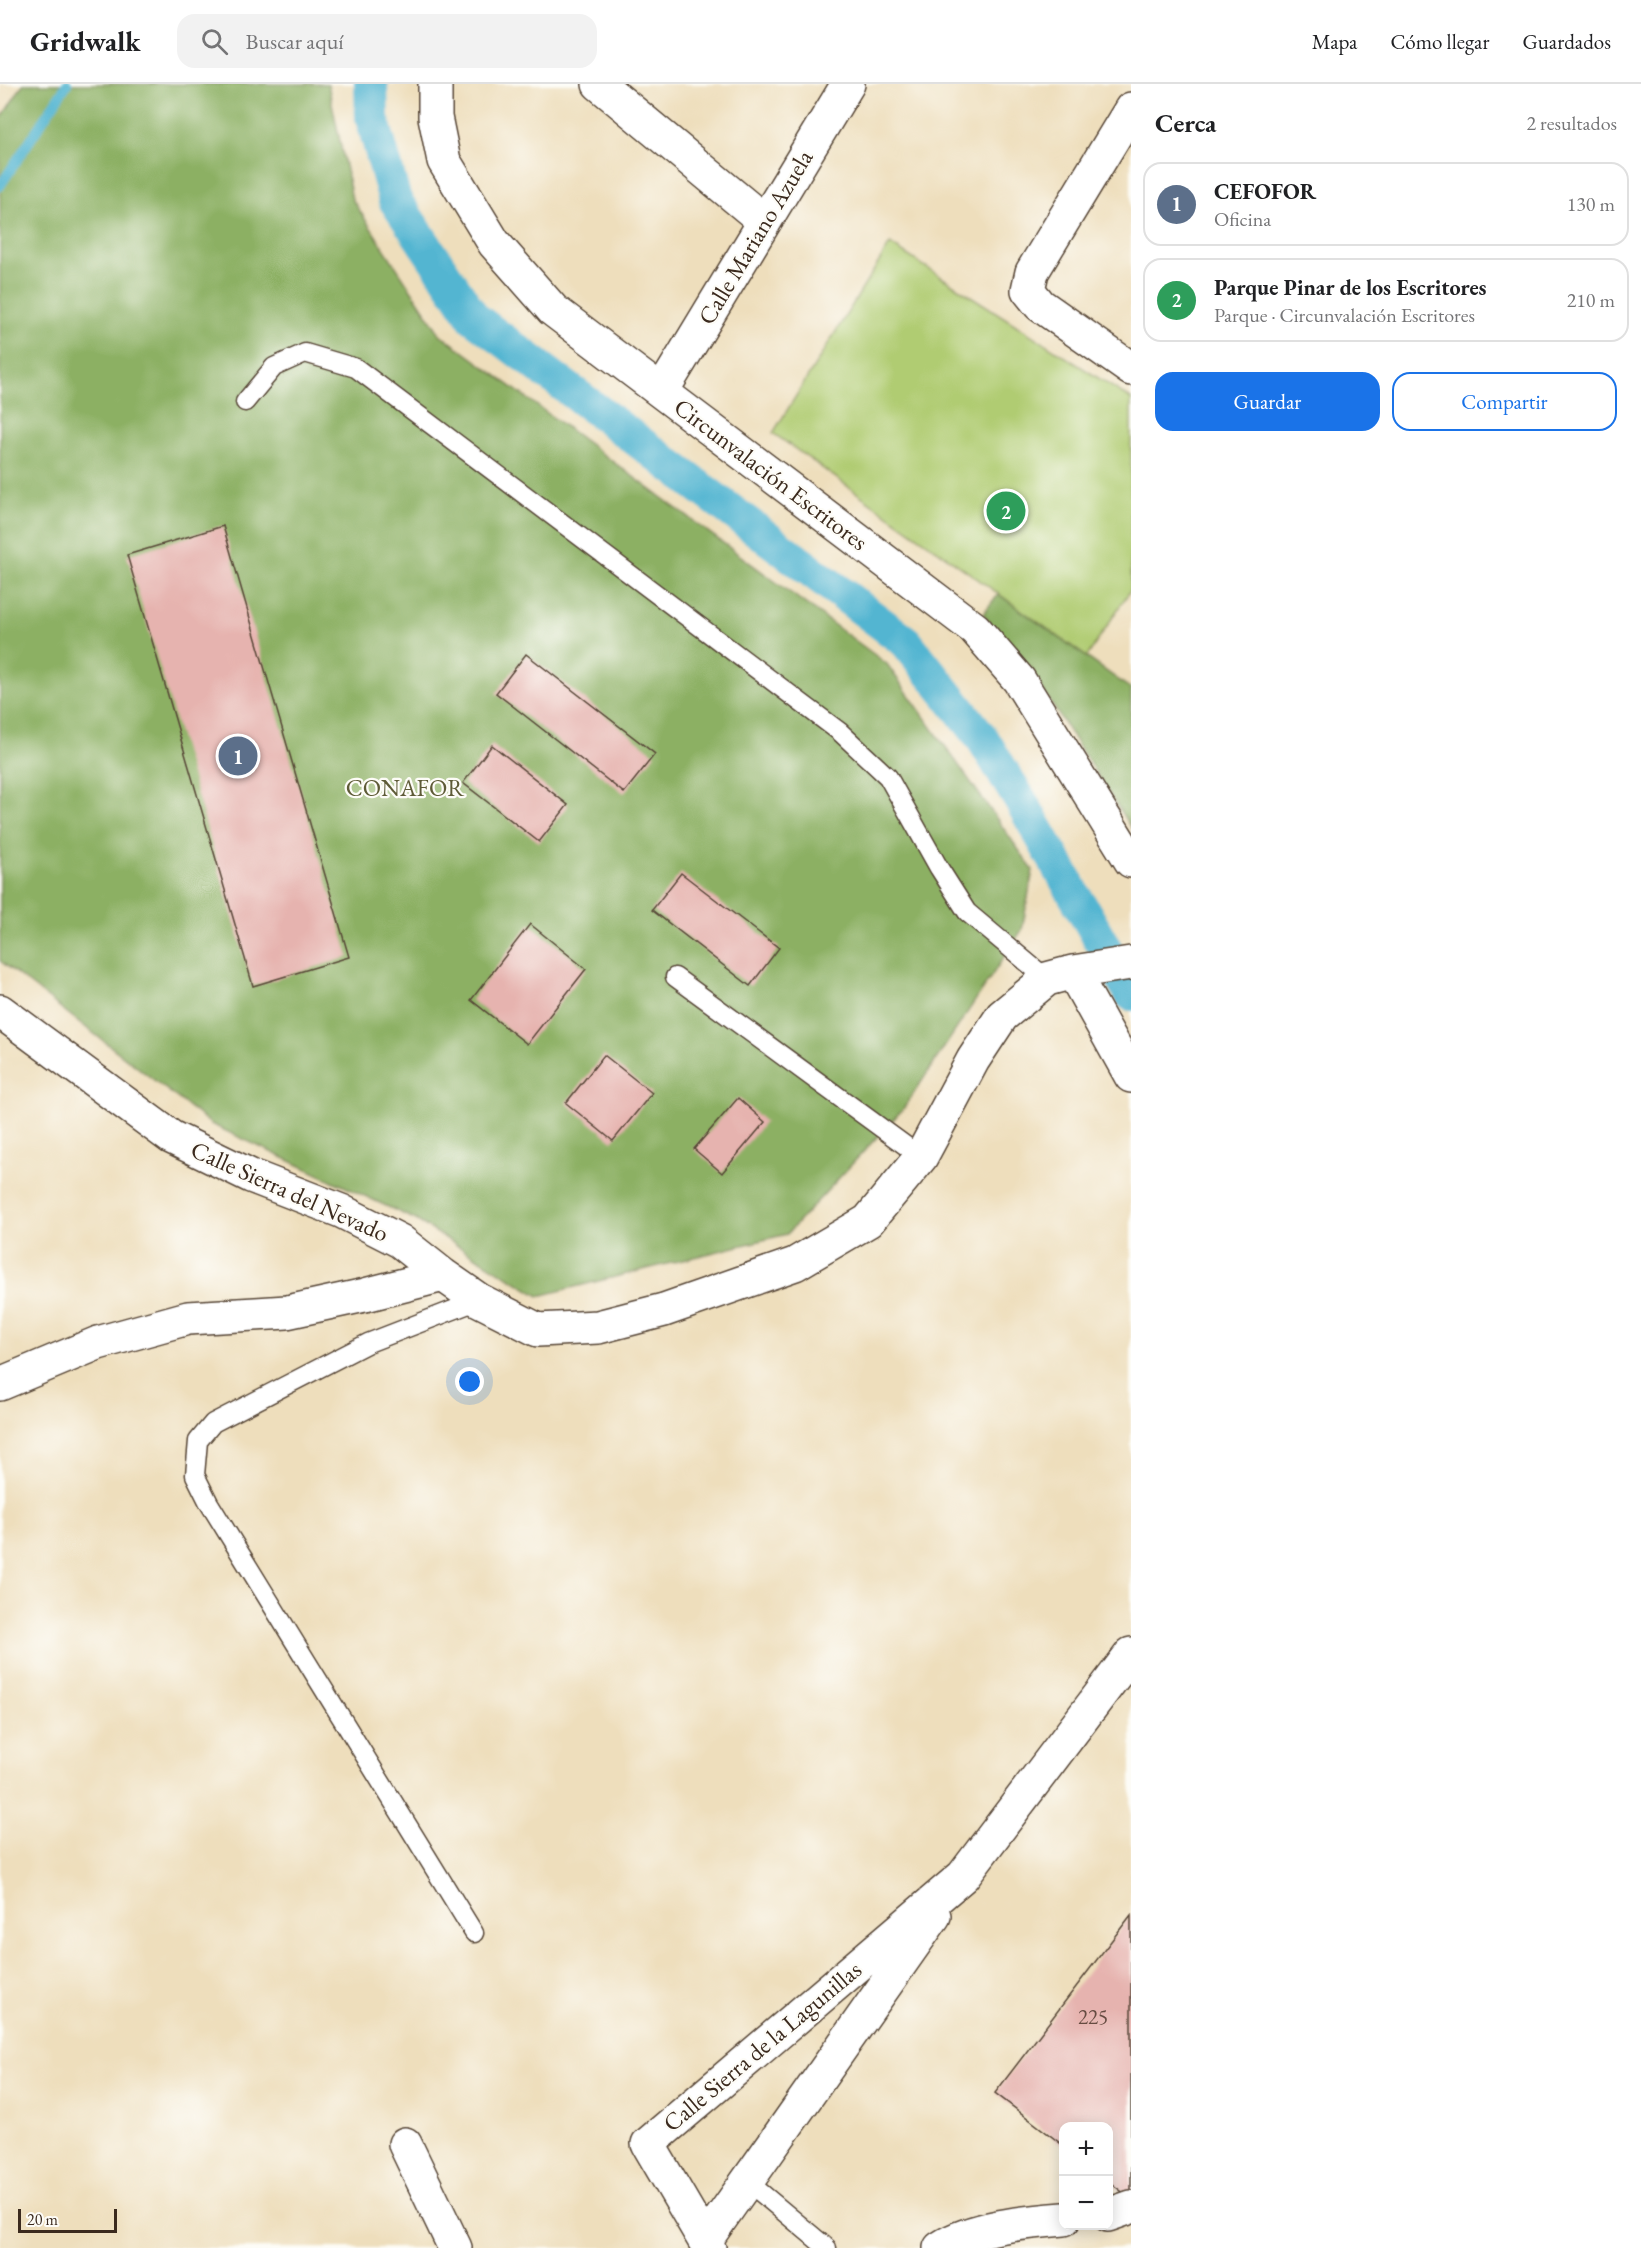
<!DOCTYPE html>
<html lang="es">
<meta charset="utf-8">
<style>
:root{--surface:#fff;--page:#f2f2f2;--text:#202124;--muted:#757577;--line:#e0e0e0;--accent:#1a73e8}
body{margin:0;font-family:"EB Garamond",serif;background:var(--page);color:var(--text)}
.controls{position:absolute;right:18px;bottom:18px;display:grid;overflow:hidden;border-radius:12px;box-shadow:0 3px 15px #0003}
.controls button{width:54px;height:54px;display:grid;place-items:center;padding:0;border:0;border-bottom:2px solid var(--line);background:var(--surface);color:var(--text);font:30px sans-serif}
.scale{position:absolute;left:18px;bottom:15px;width:99px;box-sizing:border-box;padding-left:6px;border:3px solid #3b2a1e;border-top:0;font-size:16px;line-height:21px;white-space:nowrap;color:#3b2a1e;-webkit-text-stroke:4px #fdfcf7;paint-order:stroke}
.you{position:absolute;left:470px;top:1298px;width:21px;height:21px;margin:-15px;border:4px solid #fff;border-radius:50%;background:#1a73e8;box-shadow:0 0 0 9px #1a73e833}
.badge{display:grid;place-items:center;width:39px;height:39px;border-radius:50%;background:var(--accent);color:#fff;font-size:20px;font-weight:700}
.pin{position:absolute;translate:-50% -50%;border:3px solid #fff;box-shadow:0 2px 6px #0006}
.list{margin:0;padding:0;list-style:none}
h2{display:flex;justify-content:space-between;align-items:center;height:78px;margin:0;padding:0 24px;font-size:26px}
h2 small{font-size:20px;font-weight:400;color:var(--muted)}
.list li{display:grid;grid-template-columns:39px 1fr auto;gap:18px;align-items:center;box-sizing:border-box;height:84px;margin:0 12px 12px;padding:0 12px;border:2px solid var(--line);border-radius:18px}
.list b{display:block;font-size:22px;white-space:nowrap}
.list p{margin:0;font-size:20px;white-space:nowrap;color:var(--muted)}
.list em{font-size:20px;font-style:normal;color:var(--muted)}
.actions{display:flex;gap:12px;padding:18px 24px}
.actions a{flex:1;padding:14px 0;border:2px solid var(--accent);border-radius:18px;text-align:center;font-size:21px;color:var(--accent)}
.actions .main{background:var(--accent);color:#fff}
.icon{flex:none;width:33px;height:33px;fill:none;stroke:currentColor;stroke-width:2;stroke-linecap:round;stroke-linejoin:round}
.map{position:relative;flex:none;width:1131px;height:2164px;overflow:hidden}
header{display:flex;align-items:center;gap:36px;box-sizing:border-box;height:84px;padding:0 30px;background:var(--surface);border-bottom:2px solid var(--line)}
header strong{font-size:28px}
nav{display:flex;gap:33px;margin-inline-start:auto;font-size:21px}
.search{width:420px;height:54px;background:var(--page);display:flex;align-items:center;gap:15px;box-sizing:border-box;padding:0 21px;border-radius:18px;color:var(--muted);font-size:22px}
main{display:flex}
aside{flex:1;background:var(--surface)}
.map>svg:first-child{display:block}
.green{fill:#b0cc72;stroke:#767b48;stroke-width:1.5}
.forest{fill:#8cb064;stroke:#646d41;stroke-width:1.5}
.lines{fill:none;stroke-linecap:round;stroke-linejoin:round}
.stream{stroke:#53b5d1;stroke-width:10}
.canal{stroke:#53b5d1;stroke-width:34}
.building{fill:#e6b3af}
.lane-casing{stroke:#564536;stroke-width:21}
.street-casing{stroke:#564536;stroke-width:36}
.lane{stroke:#fff;stroke-width:18}
.street{stroke:#fff;stroke-width:33}
.labels{text-anchor:middle;dominant-baseline:central;stroke-width:4.5;stroke-linejoin:round;paint-order:stroke}
.number-label{font-size:21px;fill:#664c42}
.street-label{font-size:24px;fill:#3b2a1e;stroke:#fdfcf7}
.park-label{font-size:24px;fill:#5e5b37;stroke:#fdfcf7}
</style>
<header>
<strong>Gridwalk</strong>
<div class="search"><svg class="icon" aria-label="search" viewBox="0 0 24 24"><circle cx="10" cy="10" r="6"/><path d="M15 15l6 6"/></svg>Buscar aquí</div>
<nav><a>Mapa</a><a>Cómo llegar</a><a>Guardados</a></nav>
</header>
<main>
<div class="map">
<svg width="1131" height="2164" viewBox="0 0 1131 2164">
<rect width="100%" height="100%" fill="#fdfcf7"/>
<filter id="ink" filterUnits="userSpaceOnUse"><feTurbulence type="fractalNoise" baseFrequency=".0167" numOctaves="2"/><feDisplacementMap in="SourceGraphic" scale="12" xChannelSelector="R" yChannelSelector="G"/><feConvolveMatrix kernelMatrix="1 2 1 2 8 2 1 2 1" color-interpolation-filters="sRGB"/></filter>
<filter id="wash" filterUnits="userSpaceOnUse"><feTurbulence type="fractalNoise" baseFrequency=".008" numOctaves="4" result="noise"/><feDisplacementMap in="SourceGraphic" scale="24" xChannelSelector="R" yChannelSelector="G"/><feGaussianBlur stdDeviation="1.35" result="paint"/><feColorMatrix in="noise" values="0 0 0 0 0 0 0 0 0 0 0 0 0 0 0 0 0 1.4 0 .05"/><feComposite in="paint" operator="in"/></filter>
<g filter="url(#wash)">
<rect width="100%" height="100%" fill="#eedebc"/>
<!-- green -->
<path class="green" d="M890,160L1131,315V505L1087,573L773,349Z"/>
<!-- forest -->
<path class="forest" d="M23,0H328L352,115L440,250L887,580L1033,786L1022,846L904,1024L787,1150L539,1212L416,1136L211,1040L0,877V36Z
M998,510L1131,605V744L1035,594L983,530Z"/>
<g class="lines">
<!-- stream -->
<path class="stream" d="M0,102L67,0"/>
<!-- canal -->
<path class="canal" d="M371,0L372,34L395,116L474,234L906,558L982,654L1025,724L1131,910"/>
</g>
<g id="blocks">
<!-- building -->
<path class="building" d="M223,442L349,873L253,902L127,471Z
M526,570L655,670L624,709L496,609Z
M492,661L568,721L539,758L463,699Z
M681,789L779,864L750,902L652,826Z
M530,840L586,885L527,960L471,916Z
M604,971L652,1009L613,1057L566,1019Z
M738,1014L765,1038L722,1089L694,1065Z
M1131,1831V2112L1129,2113L1108,2097V2042H1064V2062L995,2009Z"/>
</g>
</g>
<g filter="url(#ink)">
<use href="#blocks" fill-opacity="0" stroke="#564536" stroke-width="1.5"/>
<g class="lines">
<defs>
<path id="lane" d="M245,318L274,283L305,269L356,284L840,648L888,693L939,784L967,828L1047,895
M675,893L921,1073
M474,1849L209,1419L195,1391L198,1357L213,1339L368,1259L479,1216
M747,2097L827,2164"/>
<path id="street" d="M435,0V33L444,77L494,159L553,226L975,545L1019,596L1131,777
M599,0L764,137
M1131,25L1032,188L1028,206L1040,221L1131,285
M662,307L848,0
M1073,888L1131,992
M0,927L171,1053L251,1092L341,1127L400,1157L443,1191L479,1216L538,1246L598,1243L664,1226L795,1180L868,1137L921,1073L973,976L1002,932L1047,895L1073,888L1131,879
M0,1300L98,1259L188,1234L287,1228L365,1211L443,1191
M405,2060L455,2164
M1108,2131L1131,2123
M705,2157L934,1832
M709,2164L648,2060L963,1792L1131,1570
M940,2164C972,2143 1026,2138 1064,2135"/>
</defs>
<!-- lane casing -->
<use href="#lane" class="lane-casing"/>
<!-- street casing -->
<use href="#street" class="street-casing"/>
<!-- lane -->
<use href="#lane" class="lane"/>
<!-- street -->
<use href="#street" class="street"/>
</g>
</g>
<g class="labels">
<!-- number labels -->
<g class="number-label">
<text x="1093" y="1932">225</text>
</g>
<!-- street labels -->
<g class="street-label">
<text transform="translate(755 153) rotate(-59)">Calle Mariano Azuela</text>
<text transform="translate(771 390) rotate(37)">Circunvalación Escritores</text>
<text transform="translate(290 1107) rotate(24)">Calle Sierra del Nevado</text>
<text transform="translate(762 1962) rotate(-40)">Calle Sierra de la Lagunillas</text>
</g>
<!-- park labels -->
<g class="park-label">
<text x="405" y="703">CONAFOR</text>
</g>
</g>
</svg>
<div class="controls">
<button>+</button>
<button>−</button>
</div>
<div class="scale">20 m</div>
<div class="you"></div>
<div class="pin badge" style="left:238px;top:672px;background:#5c6f8a">1</div>
<div class="pin badge" style="left:1006px;top:427px;background:#2e9e5b">2</div>
</div>
<aside>
<h2>Cerca<small>2 resultados</small></h2>
<ul class="list">
<li><span class="badge" style="background:#5c6f8a">1</span><div><b>CEFOFOR</b><p>Oficina</p></div><em>130 m</em></li>
<li><span class="badge" style="background:#2e9e5b">2</span><div><b>Parque Pinar de los Escritores</b><p>Parque · Circunvalación Escritores</p></div><em>210 m</em></li>
</ul>
<div class="actions"><a class="main">Guardar</a><a>Compartir</a></div>
</aside>
</main>
